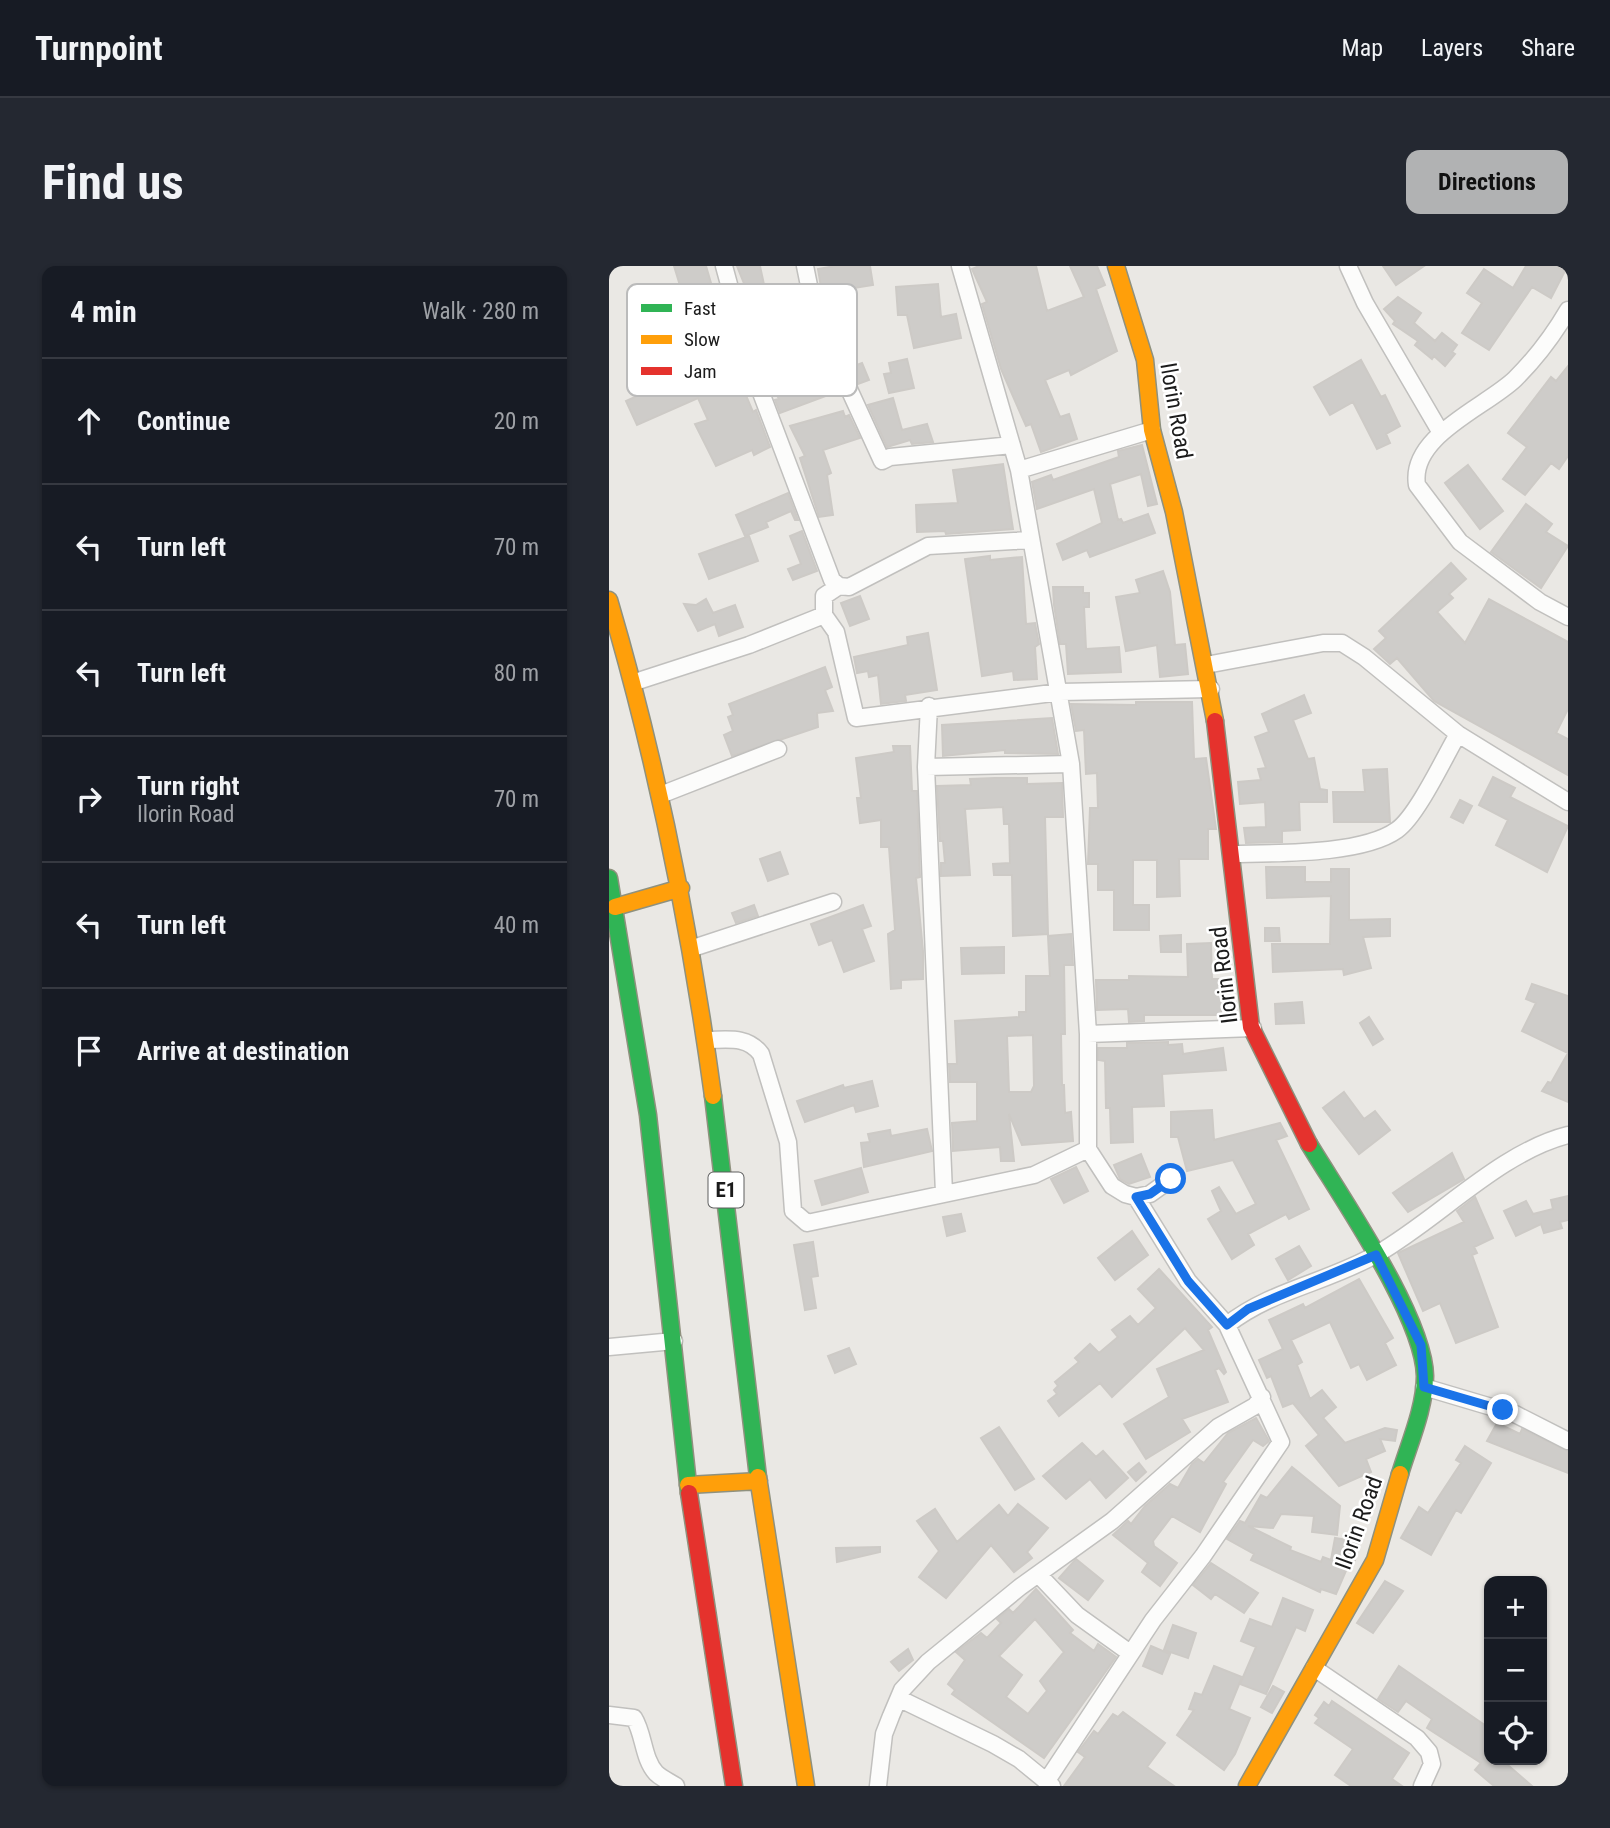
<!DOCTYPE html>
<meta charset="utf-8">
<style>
:root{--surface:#171b24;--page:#242831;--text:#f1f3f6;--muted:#9ea1a6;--line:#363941;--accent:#b1b2b3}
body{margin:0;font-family:"Roboto Condensed",sans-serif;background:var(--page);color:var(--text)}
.controls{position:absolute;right:21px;bottom:21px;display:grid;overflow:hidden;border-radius:14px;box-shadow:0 2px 5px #0004}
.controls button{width:63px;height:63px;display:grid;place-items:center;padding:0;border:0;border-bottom:2px solid var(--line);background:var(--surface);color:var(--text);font:35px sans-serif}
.stop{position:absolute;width:21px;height:21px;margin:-16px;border:5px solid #1a73e8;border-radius:50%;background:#fff}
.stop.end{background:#1a73e8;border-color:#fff;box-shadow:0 2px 7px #0008}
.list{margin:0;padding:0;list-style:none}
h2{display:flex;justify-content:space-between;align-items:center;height:91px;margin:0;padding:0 28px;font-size:30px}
h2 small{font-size:23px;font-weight:400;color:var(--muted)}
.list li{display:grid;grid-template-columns:46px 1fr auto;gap:21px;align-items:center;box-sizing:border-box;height:126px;padding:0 28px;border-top:2px solid var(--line)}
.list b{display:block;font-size:26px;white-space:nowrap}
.list p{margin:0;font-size:23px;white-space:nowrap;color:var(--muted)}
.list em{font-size:23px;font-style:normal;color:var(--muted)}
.icon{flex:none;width:38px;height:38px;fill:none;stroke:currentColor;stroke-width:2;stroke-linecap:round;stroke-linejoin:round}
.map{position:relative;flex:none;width:959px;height:1520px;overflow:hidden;border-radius:14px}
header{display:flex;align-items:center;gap:42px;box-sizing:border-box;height:98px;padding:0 35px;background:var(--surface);border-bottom:2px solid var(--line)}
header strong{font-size:33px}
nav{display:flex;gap:38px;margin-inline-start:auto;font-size:24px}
.intro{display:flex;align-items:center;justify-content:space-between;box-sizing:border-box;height:168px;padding:0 42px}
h1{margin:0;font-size:49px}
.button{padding:18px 32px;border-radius:14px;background:var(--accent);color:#111;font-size:24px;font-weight:700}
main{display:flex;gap:42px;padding:0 42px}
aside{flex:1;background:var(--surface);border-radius:14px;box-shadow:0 2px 5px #0004}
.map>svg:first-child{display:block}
.building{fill:#ceccc9;stroke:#cdcac6;stroke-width:2;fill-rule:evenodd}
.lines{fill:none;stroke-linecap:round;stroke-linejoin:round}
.street-casing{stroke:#c1c0be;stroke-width:19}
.fast-casing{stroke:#8f917e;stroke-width:19}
.slow-casing{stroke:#8f917e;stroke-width:19}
.jam-casing{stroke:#8f917e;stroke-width:19}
.street{stroke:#fcfcfb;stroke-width:16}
.fast{stroke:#30b455;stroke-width:16}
.slow{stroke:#ff9f0a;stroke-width:16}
.jam{stroke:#e5322d;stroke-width:16}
.route{stroke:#1a73e8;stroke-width:9}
.labels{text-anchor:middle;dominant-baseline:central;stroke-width:5;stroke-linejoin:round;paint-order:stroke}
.shield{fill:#fff;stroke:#5f5f5f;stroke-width:2}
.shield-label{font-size:21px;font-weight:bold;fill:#1b1b1b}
.street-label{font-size:23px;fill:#1b1b1b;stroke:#fff}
.key{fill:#fff;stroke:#bbb;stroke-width:2}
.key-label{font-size:19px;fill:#1b1b1b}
</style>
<header>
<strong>Turnpoint</strong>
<nav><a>Map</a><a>Layers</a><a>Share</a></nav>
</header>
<div class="intro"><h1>Find us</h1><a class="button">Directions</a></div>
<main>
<aside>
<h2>4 min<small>Walk · 280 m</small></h2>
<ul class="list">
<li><svg class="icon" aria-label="ahead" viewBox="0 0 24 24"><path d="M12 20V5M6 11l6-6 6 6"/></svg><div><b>Continue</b></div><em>20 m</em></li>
<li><svg class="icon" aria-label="left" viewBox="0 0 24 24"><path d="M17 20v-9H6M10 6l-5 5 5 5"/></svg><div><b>Turn left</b></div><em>70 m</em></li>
<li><svg class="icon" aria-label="left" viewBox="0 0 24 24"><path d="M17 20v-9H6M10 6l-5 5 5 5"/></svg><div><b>Turn left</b></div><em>80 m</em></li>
<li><svg class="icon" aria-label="right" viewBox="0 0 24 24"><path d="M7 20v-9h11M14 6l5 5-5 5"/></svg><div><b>Turn right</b><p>Ilorin Road</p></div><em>70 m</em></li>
<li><svg class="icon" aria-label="left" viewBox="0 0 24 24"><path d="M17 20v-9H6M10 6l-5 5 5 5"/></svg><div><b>Turn left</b></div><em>40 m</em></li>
<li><svg class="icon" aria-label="arrive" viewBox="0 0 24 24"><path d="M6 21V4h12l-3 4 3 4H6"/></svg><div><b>Arrive at destination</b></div></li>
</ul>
</aside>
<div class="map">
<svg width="959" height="1520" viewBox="0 0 959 1520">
<rect width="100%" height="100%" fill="#eae8e4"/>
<!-- building -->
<path class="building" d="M65,0H97L102,17L73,26Z
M128,0H151L157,28L187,23L202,91L211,88L225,127L171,147L166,134L170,133L155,104L177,92L170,58L167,54L142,59L136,20Z
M226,0H261L264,19L213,27L209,3Z
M370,0H427L438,45L475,31L461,0H488L496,19L487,23L508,85L462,109L460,104L436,114L451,151L460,148L468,173L432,186L422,158L417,160L392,103L373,38L378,36L363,3Z
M774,0H815L787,19Z
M917,0H947L956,5L942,32L923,21L880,84L853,67L873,37L858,27L875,3L904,22Z
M329,18L332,51L347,48L352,72L305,82L298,49H289L287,21Z
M789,31L812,47L805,57L826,75L833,67L848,79L843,86L846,88L836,100L825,90L823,93L806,79L809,75L784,58L786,55L775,43Z
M298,93L305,122L280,127L275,108L282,107L280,97Z
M752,94L772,131L776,129L791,160L777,168L781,177L768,183L744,136L721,149L705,121Z
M253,97L260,114L249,118L242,101Z
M99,98L111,129L133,120L144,146L147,144L161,181L145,189L143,184L107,200L86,158L99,154L89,132L28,159L17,135Z
M959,100V190L950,203L942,197L916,229L894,213L918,181L899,167L942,111L947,115Z
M284,132L293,164L318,158L324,176L303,178L301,174L278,181L259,139Z
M234,145L236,151L240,149L251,172L214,184L222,207L218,209L224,249L210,251L191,192L196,190L181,160Z
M533,179L548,238L539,240L532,208L501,218L509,254L512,253L514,257L539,248L546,267L481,291L478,284L454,294L448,278L493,257L485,223L428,243L423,216L442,209L444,214L510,191L509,185Z
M394,198L404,263L337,268L336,265L308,266L307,239L349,237L344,204Z
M859,199L894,245L871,263L836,217Z
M179,227L189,254H186L182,245L157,256L159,261L136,270L127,249Z
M917,238L943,258L937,266L959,280L932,322L882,286Z
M193,265L208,305L184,314L179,303L192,298L181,270Z
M140,270L149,295L100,313L90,288Z
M381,290V294L413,291L417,358L426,357L430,378L426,381L428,413L405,414L404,405L373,410L356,293Z
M842,297L857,313L840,328L844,332L828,346L856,377L880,333L959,376V443L947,467L959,473V509L825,435L788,392L781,398L765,383L777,372L770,365Z
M554,305L561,326L566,379L576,378L579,408L551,411L548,379L517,385L507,331L531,327L527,314Z
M444,321H474V327H480V341H475L477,383L510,381L512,406L459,408L457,378H451L445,339Z
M251,330L260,353L241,360L232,337Z
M97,333L104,347L126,339L134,361L110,370L106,358L89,365L75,338L87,339Z
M319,367L328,424L296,429L297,435L272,438L269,409L260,411L259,405L248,407L245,391L299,379L298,371Z
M216,401L223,421L216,424L224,445L208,447L209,461L123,490L115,469L124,465L119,451L124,449L120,438Z
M695,429L702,447L684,454L699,493L705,492L711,523L718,524V536H690L691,564L673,565V576L637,577L635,562L657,561L656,536L631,538L629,516L652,514L649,503L657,502L646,471L660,466L653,448Z
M527,436H583L585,493L597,492L607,563H599V593H570L571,630L548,631V594H524V639H540V664H505V624H489V598H479L481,542H489L488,507L477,508L475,464L467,465L462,438L527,439Z
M443,452L449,488L396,487V484L334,490L333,459Z
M284,480H301L303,525H308L311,611L307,612L314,685V713L292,714V722L282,723L279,668L286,664L280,581H272V554L251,557L248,532H252L247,492L285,486Z
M778,503L781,556H725L724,526H756L754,504Z
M884,511L906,522L901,531L959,560L938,606L887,579L899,554L870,539Z
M386,512H418V518L453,517L454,551H436L439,668L404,670L403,609H385L384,598L401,597L400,558H395L394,541L356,543L361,609L332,610V597H336L334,575H331L328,520L362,519L361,513Z
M851,534L863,540L854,557L842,551Z
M171,586L179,608L159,615L151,593Z
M657,601H696V616H722V603H740V654L781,653V670L754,671L762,702L735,709L734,703L664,706L663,678H721L722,630L658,632Z
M145,639L149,650L127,657L123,647Z
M254,639L262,660L253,663L265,695L235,706L223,674L210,679L202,658Z
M656,662H670L671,675H656Z
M462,668L464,699H455L456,768H452L453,819H455L456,847L462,846L464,875L413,879L400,848L405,895H392L391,881L344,885L343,857L368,855V816H341L340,798H348L346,755L410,751V746H417V710H441L439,670ZM424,769L425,820L422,826H400L398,770Z
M572,669V686H552L551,670Z
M602,677L603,713H612V749H535V755L520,756L519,743L488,744L487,714H520V710L579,711L578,678Z
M395,681V707L353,708L352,682Z
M923,718L959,730V836L933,825L939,816L942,817L959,787L913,765L927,737L917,733Z
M693,736L695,757L667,758L666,738Z
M760,751L774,773L764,779L751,757Z
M559,776V779L573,778L574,788L614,782L617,804L553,808L555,840L523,841L524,876L502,877L501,842H497L496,795L489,794V782H518V777Z
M263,815L269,840L247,846L245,839L196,856L188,835L234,819L235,822Z
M735,826L755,853L766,845L781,864L750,888L714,842Z
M603,844L605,874L671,857L678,870L667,874L700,943L680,953L677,948L639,968L645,979L623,993L599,953L612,945L603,925L610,921L627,948L647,938L624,894L578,905L569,871H562V846Z
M318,863L323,885L255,901L252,877L261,876L259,868L281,864L282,870Z
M843,887L855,913L799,946L784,927Z
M532,888L541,911L520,918L511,913L505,899Z
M467,901L479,925L455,937L442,913Z
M252,902L259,926L213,939L206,915Z
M959,930V954L951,956L953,962L935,967L932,958L907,970L895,945L917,935L924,948L944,943L942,934Z
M866,931L884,972L865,981L868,987L863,989L889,1061L847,1077L831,1037L814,1045L789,987L855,956L848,945Z
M352,948L356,965L338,970L334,951Z
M523,965L539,989L506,1014L489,992Z
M204,976L209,1010L202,1011L207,1042L196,1044L185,979Z
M690,980L702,1000L679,1014L667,993Z
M550,1003L603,1061L599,1064L617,1106L615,1108L610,1102L606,1104L619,1136L573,1153L581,1166L537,1193L515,1158L560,1131L548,1103L595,1084L576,1062L503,1131L491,1117L450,1150L439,1135L448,1128L445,1124L449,1120L446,1116L470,1096L466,1092L481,1078L490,1087L509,1071L503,1064L521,1050L529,1059L547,1042L529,1023Z
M750,1013L784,1072L776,1077L787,1099L758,1114L750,1098L742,1102L721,1056L682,1074L693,1096L688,1099L701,1133L713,1124L727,1141L714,1152L736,1177L776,1162L788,1164L786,1175L771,1173L776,1185L757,1193L762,1206L730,1220L697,1180L710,1169L684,1137L674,1141L662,1110L658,1112L650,1094L674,1083L660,1054L694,1038L696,1042Z
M240,1082L247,1098L226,1107L219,1090Z
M647,1152L660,1175L654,1180L644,1174L614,1216L617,1218L591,1266L563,1250L544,1275L545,1280L568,1297L551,1320L533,1306L539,1297L504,1269L519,1255L522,1258L536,1240L561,1218L569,1222L583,1198L589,1193L595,1197L619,1167Z
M888,1157L911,1168L913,1163L959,1185V1207L878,1175Z
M390,1161L425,1213L406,1224L372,1172Z
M473,1177L487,1191L494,1185L519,1212L497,1232L481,1213L457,1233L434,1210Z
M856,1180L882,1197L852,1247L847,1244L822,1289L792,1272L810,1241L819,1247L852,1197L847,1194Z
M530,1197L537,1206L527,1215L519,1206Z
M683,1201L731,1240L728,1269L703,1266L705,1250L672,1248L664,1262L639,1260L682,1281L681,1284L712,1296L714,1291L722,1294L726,1272L750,1276L746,1294L742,1293L727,1328L712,1323L711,1326L642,1294L645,1288L618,1273L631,1255L636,1257L652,1229L658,1232Z
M409,1238L439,1262L418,1286L423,1292L405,1306L382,1279L337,1332L310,1311L330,1285L308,1255L326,1243L348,1276L390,1239L399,1250Z
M271,1281V1286L228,1296L227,1282Z
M467,1293L494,1315L479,1334L450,1312Z
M602,1297L649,1327L635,1347L606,1328L602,1333L584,1319Z
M776,1315L794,1325L764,1367L748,1357Z
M427,1323L464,1364L461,1367L485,1385L489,1378L507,1391L435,1492L343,1428L346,1424L339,1418L356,1394L347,1386L372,1367L378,1372L392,1357L388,1353L400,1343L404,1347ZM426,1353L455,1386L431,1415L438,1425L419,1448L397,1431L413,1409L390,1390Z
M674,1332L704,1344L696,1365L687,1361L657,1428L631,1418L647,1381L632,1375L641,1353L663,1361Z
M564,1359L587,1367L579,1392L555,1384Z
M542,1380L561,1388L553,1408L534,1400Z
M299,1383L304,1394L290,1405L282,1396Z
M605,1400L633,1411L620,1443L641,1452L626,1488L615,1504L568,1469L585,1444L580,1443L586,1427L593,1429Z
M790,1400L880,1462V1494H893L923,1520H885L866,1504L872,1497L818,1462L823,1453L797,1435L789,1446L769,1433Z
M664,1420L675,1426L663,1447L652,1441Z
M723,1435L800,1487L783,1513L793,1520H742L726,1509L744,1483L706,1457L710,1452L706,1449L715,1436L720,1440Z
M514,1446L556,1477L538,1501L565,1520H455L476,1491L469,1486L485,1465L489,1468L504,1448L509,1451Z"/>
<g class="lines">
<defs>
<path id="street" d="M115,0L143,103L223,314L230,320
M196,0L206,49L273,195L281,191L403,179
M351,0L410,204L462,498L479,768V883L503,920L516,928L527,931L541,928L562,913
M739,0L756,37L832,167
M959,44C945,68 926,93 906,113C877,141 800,170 808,219L851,276L931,336L959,351
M410,204L543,164
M215,349L227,366L247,452L451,426L602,423
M597,399L714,377H733L755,391L849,468L959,536
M26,416L140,379L215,349V330L230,320L240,321L319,280L420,274
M320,440L317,501L335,927
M317,501L462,498
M54,528L169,483
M624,588C667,587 753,589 788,564C808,550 835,492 849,468
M84,682L224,636
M479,768L644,762
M97,774C117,774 138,769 152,788L179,876L184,945L198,957L425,909L479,883
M618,1059C662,1024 720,1016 768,988C828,954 891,886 959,869
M0,1081L65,1075
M815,1121L906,1148L959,1175
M429,1308L468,1349L521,1387
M705,1402L808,1472L820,1486L823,1498L813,1520
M291,1433L384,1478L410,1493L443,1520
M0,1449L25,1452C35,1468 34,1493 47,1507C52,1512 61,1516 67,1520
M437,1516L544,1354L594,1290L672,1176L618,1059L579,1015L527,931
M269,1520L275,1468L282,1450L293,1424L319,1396L411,1321L503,1255L609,1161L646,1140L653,1131"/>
<path id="fast" d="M0,612L39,849L80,1227
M104,830L149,1211
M700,878C732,931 815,1051 816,1110C816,1142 800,1178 791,1208"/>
<path id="slow" d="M507,0L536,94L543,164L565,246L606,455
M0,334C48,497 81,661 104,830
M6,641L72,622
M149,1211L197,1520
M79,1219L150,1215
M638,1520L766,1294L791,1208"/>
<path id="jam" d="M606,455L642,761L700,878
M80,1227L125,1520"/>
</defs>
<!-- street casing -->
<use href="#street" class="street-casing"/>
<!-- fast casing -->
<use href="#fast" class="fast-casing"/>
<!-- slow casing -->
<use href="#slow" class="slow-casing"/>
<!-- jam casing -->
<use href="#jam" class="jam-casing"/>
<!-- street -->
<use href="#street" class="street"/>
<!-- fast -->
<use href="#fast" class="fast"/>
<!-- slow -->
<use href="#slow" class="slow"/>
<!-- jam -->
<use href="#jam" class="jam"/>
</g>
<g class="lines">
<!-- route -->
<path class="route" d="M562,913L541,928L527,931L579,1015L618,1059L639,1043L767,989L812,1079L815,1121L894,1144"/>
</g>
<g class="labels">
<!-- shield labels -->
<rect class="shield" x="99.5" y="906.5" width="35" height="35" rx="5"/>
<g class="shield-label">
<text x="117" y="924">E1</text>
</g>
<!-- street labels -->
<g class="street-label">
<text transform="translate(567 145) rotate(80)">Ilorin Road</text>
<text transform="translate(615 709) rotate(-97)">Ilorin Road</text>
<text transform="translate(750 1257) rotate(-70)">Ilorin Road</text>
</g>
</g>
<!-- legend -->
<rect x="18" y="18" width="230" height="112" rx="10" class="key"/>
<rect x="32" y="38" width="31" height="8" fill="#30b455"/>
<rect x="32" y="69" width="31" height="9" fill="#ff9f0a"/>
<rect x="32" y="101" width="31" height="8" fill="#e5322d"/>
<g class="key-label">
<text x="75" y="49">Fast</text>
<text x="75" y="80">Slow</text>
<text x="75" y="112">Jam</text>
</g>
</svg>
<div class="controls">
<button>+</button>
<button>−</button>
<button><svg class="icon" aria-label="locate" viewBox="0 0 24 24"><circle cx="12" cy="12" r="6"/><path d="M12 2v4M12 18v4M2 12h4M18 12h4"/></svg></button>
</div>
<div class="stop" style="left:562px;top:913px"></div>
<div class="stop end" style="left:894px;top:1144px"></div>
</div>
</main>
